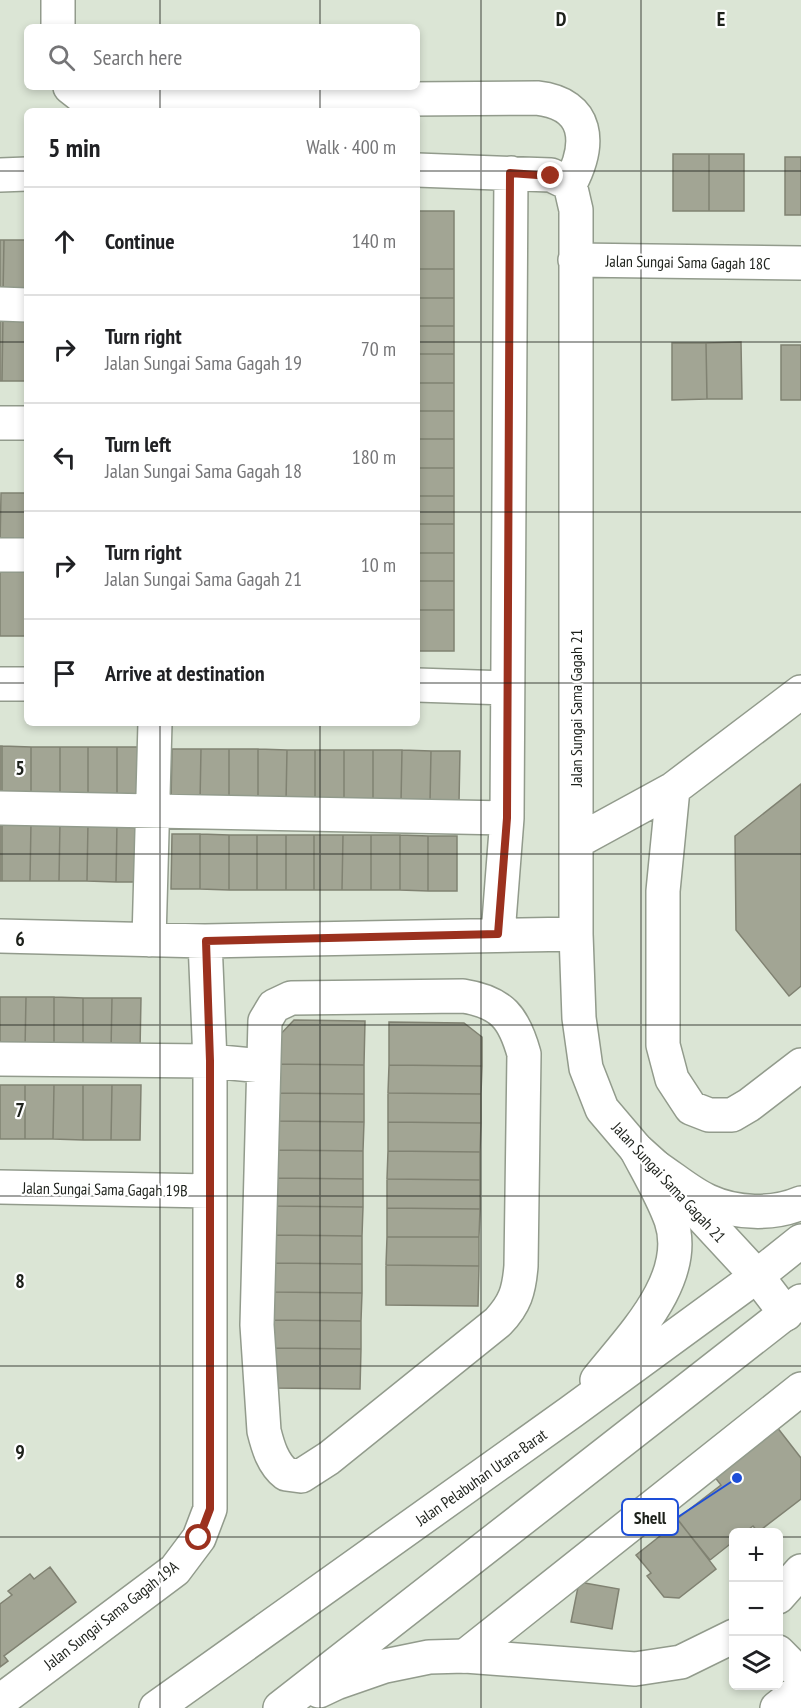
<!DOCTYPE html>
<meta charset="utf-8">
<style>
:root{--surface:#fff;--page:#f6f6f6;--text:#202124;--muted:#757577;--line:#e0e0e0}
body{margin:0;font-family:"PT Sans Narrow",sans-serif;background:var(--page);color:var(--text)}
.controls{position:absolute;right:18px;bottom:18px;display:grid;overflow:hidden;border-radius:9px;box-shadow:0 3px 9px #0003}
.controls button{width:54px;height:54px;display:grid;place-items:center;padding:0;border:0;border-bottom:2px solid var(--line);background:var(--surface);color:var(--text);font:30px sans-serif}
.stop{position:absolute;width:18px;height:18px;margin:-14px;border:4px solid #9b311e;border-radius:50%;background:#fff}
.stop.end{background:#9b311e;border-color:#fff;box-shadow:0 2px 6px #0008}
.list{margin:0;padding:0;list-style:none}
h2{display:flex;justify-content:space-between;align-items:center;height:78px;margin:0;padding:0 24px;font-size:26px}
h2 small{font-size:20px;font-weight:400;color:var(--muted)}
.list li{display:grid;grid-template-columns:39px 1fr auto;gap:18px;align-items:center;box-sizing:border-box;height:108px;padding:0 24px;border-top:2px solid var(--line)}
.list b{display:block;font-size:22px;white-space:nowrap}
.list p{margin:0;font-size:20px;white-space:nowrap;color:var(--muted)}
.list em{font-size:20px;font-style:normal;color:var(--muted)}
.icon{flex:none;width:33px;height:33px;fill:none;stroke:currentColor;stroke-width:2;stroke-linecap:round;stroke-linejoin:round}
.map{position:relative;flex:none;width:801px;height:1708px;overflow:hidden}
.search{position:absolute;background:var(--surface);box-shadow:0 3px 9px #0003;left:24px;top:24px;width:396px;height:66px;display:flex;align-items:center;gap:15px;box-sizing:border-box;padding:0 21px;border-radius:9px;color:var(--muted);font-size:22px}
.panel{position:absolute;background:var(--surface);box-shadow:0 3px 9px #0003;left:24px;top:108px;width:396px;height:618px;border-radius:9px}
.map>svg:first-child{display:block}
.building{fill:#a2a594;stroke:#808272;stroke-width:1.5}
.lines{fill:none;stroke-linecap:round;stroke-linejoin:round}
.minor-casing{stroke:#929b8c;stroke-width:36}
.major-casing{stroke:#929b8c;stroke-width:36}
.minor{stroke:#fff;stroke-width:33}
.major{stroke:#fff;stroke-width:33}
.route{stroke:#9b311e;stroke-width:8}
.grid{fill:none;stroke:#1d211b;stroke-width:1.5;stroke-opacity:0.55}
.labels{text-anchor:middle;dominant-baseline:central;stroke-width:4.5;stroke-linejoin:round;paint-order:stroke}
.street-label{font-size:16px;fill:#1d211b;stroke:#fff}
.grid-label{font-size:20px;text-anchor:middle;font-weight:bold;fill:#1d211b;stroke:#fff;stroke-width:4.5;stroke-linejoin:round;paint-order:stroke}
.leader{fill:none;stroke:#1d4ed8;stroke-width:2}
.callout-dot{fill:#1d4ed8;stroke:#fff;stroke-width:2}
.callout{fill:#fff;stroke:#1d4ed8;stroke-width:2}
.callout-label{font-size:18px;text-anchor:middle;font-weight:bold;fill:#1d211b}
</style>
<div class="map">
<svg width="801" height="1708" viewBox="0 0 801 1708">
<rect width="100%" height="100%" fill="#dbe5d5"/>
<!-- building -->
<path class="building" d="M673,154H709V211H673Z
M709,154H744V211H709Z
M785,157H801V215H785Z
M417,211H454V269H417Z
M0,240H4L3,296H0Z
M4,240H27V296H3Z
M417,269H454V298H417Z
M417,298H454V326H417Z
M0,316H3L2,381H0Z
M3,316L27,317V381H2Z
M417,326H454V354H417Z
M741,342L742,399H707L706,343Z
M672,343H706L707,399L672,400Z
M781,345H801V400H781Z
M417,354H454V383H417Z
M417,383H454V411H417Z
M417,411H454V439H417Z
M417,439H454V468H417Z
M417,468H454V496H417Z
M1,493H27V548L0,547Z
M417,496H454V524H417Z
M417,524H454V553H417Z
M417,553H454V581H417Z
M0,568L27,569V636H0Z
M417,581H454V610H417Z
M417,610H454V651H417Z
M0,746H2V795H0Z
M2,746L31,747V796L2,795Z
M31,747H60V796H31Z
M60,747H88V796H60Z
M88,747H117V796H88Z
M117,747H146L145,796H117Z
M172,749H201L200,802H171Z
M201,749H229V802H200Z
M229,749H258V802H229Z
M258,749L287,750L286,802H258Z
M287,750H315V803L286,802Z
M315,750H344V803H315Z
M344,750H373V803H344Z
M373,750H402L401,803H373Z
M402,750L431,751L430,803H401Z
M431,751H460L459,803H430Z
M801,784V986L789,996L736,930L735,836Z
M0,821H2V881H0Z
M2,821L31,822L30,881H2Z
M31,822H60L59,881H30Z
M60,822H88L87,881H59Z
M88,822H117L116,882L87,881Z
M117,822L145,823V882H116Z
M172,834H200V889H171Z
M200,834L229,835V890L200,889Z
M229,835H257V890H229Z
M257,835H286V890H257Z
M286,835H314V890H286Z
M314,835H343L342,890H314Z
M343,835H371V890H342Z
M371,835H400V890H371Z
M400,835L428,836V891L400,890Z
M428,836H457V891H428Z
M0,997H26L25,1049H0Z
M26,997H54V1050L25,1049Z
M54,997L83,998V1050H54Z
M83,998H112L111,1050H83Z
M112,998H141L140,1050H111Z
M294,1020L365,1021L364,1065L276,1064V1039Z
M389,1022L464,1023L482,1037V1066L389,1065Z
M276,1064L364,1065V1094L276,1093Z
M389,1065L482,1066L481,1094L388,1093Z
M0,1085H25V1139H0Z
M25,1085H54L53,1139H25Z
M54,1085H83V1140L53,1139Z
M83,1085H112L111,1140H83Z
M112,1085H141L140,1140H111Z
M276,1093L364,1094V1122L275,1121Z
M388,1093L481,1094V1123L388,1122Z
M275,1121L364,1122L363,1151L275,1150Z
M388,1122L481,1123L480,1152L388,1151Z
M275,1150L363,1151V1179L275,1178Z
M388,1151L480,1152V1180L387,1179Z
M275,1178L363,1179V1207L274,1206Z
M387,1179L480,1180V1209L387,1208Z
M274,1206L363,1207L362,1236L274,1235Z
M387,1208L480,1209L479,1237H387Z
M274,1235L362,1236V1264L274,1263Z
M387,1237H479V1266L386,1265Z
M274,1263L362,1264V1293L273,1292Z
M386,1265L479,1266L478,1306L386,1305Z
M273,1292L362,1293L361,1321L273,1320Z
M273,1320L361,1321V1349L273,1348Z
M273,1348L361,1349L360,1389L273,1388Z
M773,1422L801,1458V1499L758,1532L753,1526L745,1532H734V1541L710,1560L677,1519L721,1485L710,1471Z
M679,1521L716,1569L679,1598L664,1597L647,1576L651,1573L636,1555Z
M50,1567L76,1602L4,1656L8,1661L0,1667V1604L12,1595L8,1591L30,1574L34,1579Z
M579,1582L619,1589L612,1629L571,1622Z"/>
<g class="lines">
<defs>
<path id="minor" d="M58,27V0
M70,87L84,98L129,105L277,100L537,98C590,104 591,144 570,184
M417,170L551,175L570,184L576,210V934L579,1018L586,1068L602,1109L636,1149L656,1167L757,1276L786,1314
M0,175L27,174
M575,260L801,263
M0,304L27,305
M0,423H27
M0,555H27
M0,684H27
M417,685L507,688
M673,789L663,891V1045L672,1079L691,1108L709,1115H732L749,1105L801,1065
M0,808L507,818
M576,842L673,789L801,692
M498,934L507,818L511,173
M0,936L205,941L576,934
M149,940L155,723
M463,996C502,1002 514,1018 524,1054L521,1266C519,1291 515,1304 498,1322L329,1458L301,1476L286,1474C273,1464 268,1447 264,1431L257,1325L265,1021L274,1006L291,998Z
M0,1059L210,1061L263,1066
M0,1187L210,1191
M778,1652L801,1675
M465,1656L801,1389
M0,1701L175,1570L199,1538L210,1509V1061L205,941
M777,1708L801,1689"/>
<path id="major" d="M656,1167C673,1178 690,1193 708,1201C736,1214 773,1215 801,1203
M597,1380C630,1338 691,1279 671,1220C662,1195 648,1172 636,1149
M778,1597L801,1571
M319,1691L336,1683L385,1666L429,1657L465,1656L635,1669L681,1662L734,1636
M156,1708L571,1412L757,1276L801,1241
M280,1708L801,1301"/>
</defs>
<!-- minor casing -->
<use href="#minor" class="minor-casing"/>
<!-- major casing -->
<use href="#major" class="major-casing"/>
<!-- minor -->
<use href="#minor" class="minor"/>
<!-- major -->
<use href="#major" class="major"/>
</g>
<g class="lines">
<!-- route -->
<path class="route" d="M199,1538L210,1509V1061L206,941L498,934L507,818L510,173L551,176"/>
</g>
<!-- grid -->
<path class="grid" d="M160,0V27M320,0V27M481,0V1708M641,0V1708M160,87V111M320,87V111M0,171H27M417,171H801M0,342H27M417,342H801M0,512H27M417,512H801M0,683H27M417,683H801M160,723V1708M320,723V1708M0,854H801M0,1025H801M0,1196H801M0,1366H801M0,1537H734M778,1537H801"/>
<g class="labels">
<!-- street labels -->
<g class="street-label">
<text transform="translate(688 262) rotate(1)">Jalan Sungai Sama Gagah 18C</text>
<text transform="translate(576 708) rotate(-90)">Jalan Sungai Sama Gagah 21</text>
<text transform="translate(669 1182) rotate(47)">Jalan Sungai Sama Gagah 21</text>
<text transform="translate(105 1189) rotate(1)">Jalan Sungai Sama Gagah 19B</text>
<text transform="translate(481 1477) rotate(-35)">Jalan Pelabuhan Utara-Barat</text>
<text transform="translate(111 1615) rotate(-38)">Jalan Sungai Sama Gagah 19A</text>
</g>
</g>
<g class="grid-label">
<text x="561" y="26">D</text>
<text x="721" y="26">E</text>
<text x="20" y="775">5</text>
<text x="20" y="946">6</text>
<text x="20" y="1117">7</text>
<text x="20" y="1288">8</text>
<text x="20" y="1459">9</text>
</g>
<!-- callouts -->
<path class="leader" d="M737 1478L678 1517"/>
<circle class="callout-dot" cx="737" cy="1478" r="6"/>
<rect class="callout" x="622" y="1499" width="56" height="36" rx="6"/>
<g class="callout-label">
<text x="650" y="1524">Shell</text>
</g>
</svg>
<div class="controls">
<button>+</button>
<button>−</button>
<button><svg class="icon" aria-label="layers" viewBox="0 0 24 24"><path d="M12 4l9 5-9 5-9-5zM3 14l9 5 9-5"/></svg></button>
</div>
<div class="stop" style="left:199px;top:1538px"></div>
<div class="stop end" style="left:551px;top:176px"></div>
<div class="search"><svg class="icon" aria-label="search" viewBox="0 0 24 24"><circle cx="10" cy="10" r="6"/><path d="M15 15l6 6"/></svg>Search here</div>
<section class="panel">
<h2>5 min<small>Walk · 400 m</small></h2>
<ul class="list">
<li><svg class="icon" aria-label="ahead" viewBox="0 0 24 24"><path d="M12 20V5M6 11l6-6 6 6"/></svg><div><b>Continue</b></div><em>140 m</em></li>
<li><svg class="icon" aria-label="right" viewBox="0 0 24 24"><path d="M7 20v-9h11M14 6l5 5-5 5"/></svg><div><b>Turn right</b><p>Jalan Sungai Sama Gagah 19</p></div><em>70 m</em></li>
<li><svg class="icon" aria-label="left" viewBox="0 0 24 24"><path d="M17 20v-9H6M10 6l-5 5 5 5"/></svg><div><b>Turn left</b><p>Jalan Sungai Sama Gagah 18</p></div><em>180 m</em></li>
<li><svg class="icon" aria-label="right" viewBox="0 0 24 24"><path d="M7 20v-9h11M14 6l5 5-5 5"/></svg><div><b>Turn right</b><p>Jalan Sungai Sama Gagah 21</p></div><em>10 m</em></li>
<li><svg class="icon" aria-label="arrive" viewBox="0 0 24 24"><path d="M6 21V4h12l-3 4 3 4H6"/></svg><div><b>Arrive at destination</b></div></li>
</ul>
</section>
</div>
